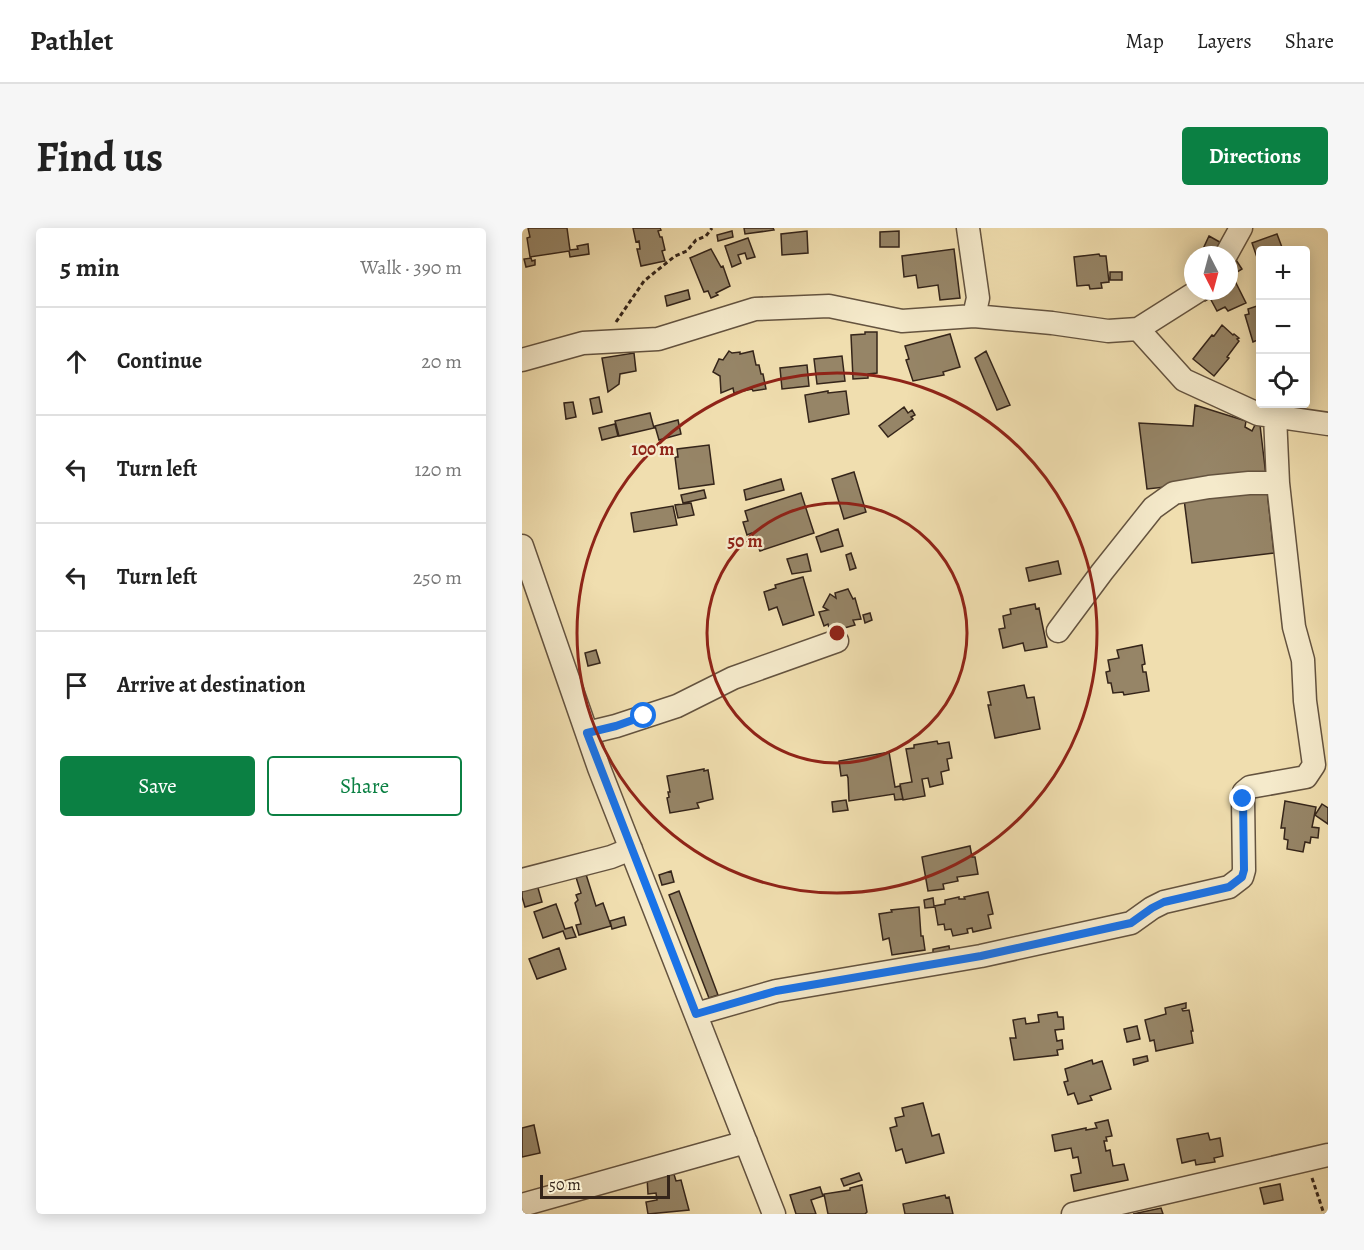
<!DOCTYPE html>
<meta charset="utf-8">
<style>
:root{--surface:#fff;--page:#f6f6f6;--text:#222;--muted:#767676;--line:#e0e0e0;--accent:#0b8043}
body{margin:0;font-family:Alegreya,serif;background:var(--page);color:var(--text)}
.controls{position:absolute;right:18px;top:18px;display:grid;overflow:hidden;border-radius:6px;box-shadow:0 3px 15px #0003}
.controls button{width:54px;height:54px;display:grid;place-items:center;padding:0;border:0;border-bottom:2px solid var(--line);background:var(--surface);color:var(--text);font:30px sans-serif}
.compass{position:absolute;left:662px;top:18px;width:54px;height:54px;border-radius:50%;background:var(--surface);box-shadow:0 3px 15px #0003;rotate:174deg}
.scale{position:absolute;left:18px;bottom:15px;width:130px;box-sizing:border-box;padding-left:6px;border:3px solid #35251a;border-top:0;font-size:16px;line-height:21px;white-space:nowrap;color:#35251a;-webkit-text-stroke:4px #f5eacb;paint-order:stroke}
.stop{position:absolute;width:18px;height:18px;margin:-14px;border:4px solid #1a73e8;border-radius:50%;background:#fff}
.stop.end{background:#1a73e8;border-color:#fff;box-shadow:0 2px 6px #0008}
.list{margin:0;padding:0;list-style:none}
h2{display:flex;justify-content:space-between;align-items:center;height:78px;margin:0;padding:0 24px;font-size:26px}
h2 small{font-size:20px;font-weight:400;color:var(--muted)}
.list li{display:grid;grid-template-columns:39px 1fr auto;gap:18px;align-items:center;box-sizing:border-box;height:108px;padding:0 24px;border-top:2px solid var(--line)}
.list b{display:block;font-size:22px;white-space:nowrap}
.list em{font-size:20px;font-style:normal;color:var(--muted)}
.actions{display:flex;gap:12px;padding:18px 24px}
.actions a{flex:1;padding:14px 0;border:2px solid var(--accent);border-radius:6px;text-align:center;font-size:21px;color:var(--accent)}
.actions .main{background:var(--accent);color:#fff}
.icon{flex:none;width:33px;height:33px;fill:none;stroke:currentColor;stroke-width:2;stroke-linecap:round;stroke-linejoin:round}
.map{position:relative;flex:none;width:806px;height:986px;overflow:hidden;border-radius:6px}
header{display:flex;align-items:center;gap:36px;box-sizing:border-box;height:84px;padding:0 30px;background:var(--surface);border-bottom:2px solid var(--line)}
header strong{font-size:28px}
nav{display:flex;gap:33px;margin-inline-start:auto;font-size:21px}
.intro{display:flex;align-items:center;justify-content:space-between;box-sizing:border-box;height:144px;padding:0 36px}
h1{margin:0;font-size:42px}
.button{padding:15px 27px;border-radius:6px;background:var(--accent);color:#fff;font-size:21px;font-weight:700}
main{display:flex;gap:36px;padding:0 36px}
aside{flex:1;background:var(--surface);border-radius:6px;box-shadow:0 3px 15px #0003}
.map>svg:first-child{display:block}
.building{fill:#968567;stroke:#35251a;stroke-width:1.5}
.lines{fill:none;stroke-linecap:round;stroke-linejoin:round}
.minor-casing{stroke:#64533f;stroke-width:25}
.path{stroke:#35251a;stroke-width:3;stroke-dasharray:4.5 3;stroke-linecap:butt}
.minor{stroke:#f5eacb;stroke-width:22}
.route{stroke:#1a73e8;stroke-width:8}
.ring{fill:none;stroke:#8f2418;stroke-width:3}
.centre{fill:#8f2418;stroke:#f5eacb;stroke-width:3}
.ring-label{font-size:18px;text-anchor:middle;font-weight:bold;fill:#8f2418;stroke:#f5eacb;stroke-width:4.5;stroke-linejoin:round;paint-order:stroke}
</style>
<header>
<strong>Pathlet</strong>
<nav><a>Map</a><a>Layers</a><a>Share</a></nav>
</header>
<div class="intro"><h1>Find us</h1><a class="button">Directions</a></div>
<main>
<aside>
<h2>5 min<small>Walk · 390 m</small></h2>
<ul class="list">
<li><svg class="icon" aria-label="ahead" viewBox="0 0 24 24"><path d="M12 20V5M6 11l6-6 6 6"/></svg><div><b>Continue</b></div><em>20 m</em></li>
<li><svg class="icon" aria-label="left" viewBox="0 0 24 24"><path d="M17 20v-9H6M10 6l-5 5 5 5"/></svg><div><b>Turn left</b></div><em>120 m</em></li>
<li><svg class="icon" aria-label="left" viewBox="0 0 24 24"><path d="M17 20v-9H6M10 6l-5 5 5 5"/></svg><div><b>Turn left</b></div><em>250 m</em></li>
<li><svg class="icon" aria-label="arrive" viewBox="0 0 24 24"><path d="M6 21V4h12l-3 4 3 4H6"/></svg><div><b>Arrive at destination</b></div></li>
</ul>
<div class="actions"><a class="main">Save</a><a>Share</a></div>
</aside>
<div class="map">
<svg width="806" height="986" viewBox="0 0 806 986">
<rect width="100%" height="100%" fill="#f0deaf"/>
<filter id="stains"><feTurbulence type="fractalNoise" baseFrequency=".00333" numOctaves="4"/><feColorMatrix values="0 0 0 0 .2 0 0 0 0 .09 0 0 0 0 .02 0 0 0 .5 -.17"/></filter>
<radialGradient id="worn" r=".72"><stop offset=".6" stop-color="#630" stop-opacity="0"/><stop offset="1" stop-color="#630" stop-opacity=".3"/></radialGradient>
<!-- building -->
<path class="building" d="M6,0H45L48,22L56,21L55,18L66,16L67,26L48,29L47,23L8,29L5,10L8,9Z
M111,0H138L139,2L136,3L138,9H140L143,22L140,23L143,33L119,38L115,21H118L117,13L114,14Z
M222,0H251L252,2L223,6Z
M210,3L211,9L196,13L195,7Z
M285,3L286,25L260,27L259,6Z
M377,3V19H358V4Z
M755,6L761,22H738V38L730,15Z
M687,8L703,17L693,27L681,21Z
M226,10L233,29L225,31L223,25L216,27L219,35L210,39L203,18Z
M189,21L199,39L201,38L208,58L194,65L196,67L189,70L186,63L182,64L168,30Z
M432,21L438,70L418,72L416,57L396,60L394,47L382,49L380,28Z
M577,26L578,28H584L587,54L579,55L580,60L568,61L567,57L555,58L552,29Z
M9,30L10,33L13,32V37L4,39L2,31Z
M714,32L720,41L712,46L707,36Z
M588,44H600V52H588Z
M709,45L724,75L706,83L703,79L695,83L688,70L683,73L679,66L686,63H707Z
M166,62L168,71L145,78L143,68Z
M738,77V111L731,114L723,87L727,86L726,81Z
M700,97L711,107L712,106L717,110L715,111L717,113L705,129L707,130L692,148L671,131L690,107L692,108Z
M343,104H355V145L346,146V150L331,151L329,107L343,106Z
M428,106L438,139L421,144L422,147L391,153L384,132L387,131L383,118Z
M207,123L210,125L218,124V126L231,123L234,137H237L239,146H241L244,161L231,163L230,161L212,165L211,160L199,165L198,148L191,144L197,131L201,132Z
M464,123L488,177L475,182L453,130Z
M112,125L114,143L98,146L97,156L86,164L80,130Z
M320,128L323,153L295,156L292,131Z
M285,137L287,158L260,161L258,140Z
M306,163V165L324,163L327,186L287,194L283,167Z
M77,169L80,184L71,186L68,171Z
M51,174L54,189L44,191L42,175Z
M673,177L724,193L723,199L730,203L733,197H738L744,248L625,261L617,195L671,198Z
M382,179L386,185L390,182L393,187L389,189L391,191L366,209L357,198Z
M128,185L132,200L97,208L93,193Z
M156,192L159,206L137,212L133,198Z
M93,196L96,208L80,212L77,200Z
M187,217L192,256L157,261L153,229H156L155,221Z
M332,244L344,284L322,291L310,251Z
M259,251L262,262L224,272L222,262Z
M182,262L184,270L161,275L159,267Z
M745,262L752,325L670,335L662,271Z
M279,265L292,305L238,323L230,305L225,307L221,294L226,293L223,283Z
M169,275L172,287L156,290L153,277Z
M151,278L155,297L112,304L109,285Z
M316,301L321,318L299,324L294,309Z
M329,325L334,340L328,342L324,327Z
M285,326L289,343L270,346L265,331Z
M536,333L539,346L507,353L504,340Z
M281,349L292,387L261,397L255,379L247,382L242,364L254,360L253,357Z
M326,361L331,371L333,370L339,391L331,392L333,397L308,404L306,396L302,398L297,384L306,382L301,379L308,366L314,370L313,365Z
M513,376L514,381L517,380L525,419L503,423L501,415L481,420L477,401L483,400L481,388L489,386L488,381Z
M348,385L350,392L343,395L341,387Z
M620,417L623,436L620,437L621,444H624L627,463L602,467L601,464L591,465L589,455H586L584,444L588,443L586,432L597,430L595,422Z
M74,422L78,435L66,438L63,425Z
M502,457L505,470L512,469L518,501L473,510L466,477H469L466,464Z
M415,513L416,516L427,514L430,530L425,531L427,542L419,544L421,556L408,559L406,550L400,551L403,568L381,572L378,556L390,554L384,521L392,520V517Z
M367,524L373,559L378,558L381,571L373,572L372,566L327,573L326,550L325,547L319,548L317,533Z
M182,541V543L186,542L191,571L175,575L177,580L148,585L145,570L147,569L146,564H148L145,548Z
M324,572L326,582L311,584L310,574Z
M763,573L794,579L790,599L797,600L796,610L789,609L788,615L783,614L781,624L765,621L766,612L762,611L763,600H759Z
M800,576L806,580V596L793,587Z
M448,618L450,629H453L456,646L435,649L436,653L421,656L422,661L406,663L400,629Z
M62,640L74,678L81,675L89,698L57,707L54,697L59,696L53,675L56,672L54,667L59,665L52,643Z
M149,643L152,654L140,657L137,647Z
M14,653L20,674L3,679L0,669V657Z
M157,663L196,767L187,770L147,667Z
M466,664L471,686L466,687L469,700L451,704L450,700L445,701L446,705L431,708L429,701L423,702L422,696L416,697L413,679L403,680L402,672L411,670L412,678L423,676V672L437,669V671H443L442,669Z
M34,676L43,701L50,699L54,709L44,711L41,703L21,710L12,684Z
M397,679L399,708H401L403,722L370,727L367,710L361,712L357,686L370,684L369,682Z
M102,689L104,697L90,701L88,693Z
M427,718L428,725H411V721Z
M37,720L44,741L15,751L7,731Z
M664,775V780L660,781L661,783L667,782L671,803H669L671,815L634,823L632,812L628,813L623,792L644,786L643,780Z
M535,784L536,789H541L542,801L533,802L535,813L540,812L541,821L535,822L536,827L492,832L488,810H494L491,792L503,790L504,796L517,794L516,787Z
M615,798L618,811L605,814L602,801Z
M625,828L626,833L612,837L611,831Z
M570,832L571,836L580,833L589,861L568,868L570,872L556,876L552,865L546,867L542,854L546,853L543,841Z
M401,875L410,908L417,906L422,925L384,935L380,921L374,923L368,900L375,898L373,890L382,888L380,880Z
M586,892L590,908L584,909L585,913H582L584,923L588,922L591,938L602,936L606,952L552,963L549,947L559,945L556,929L551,930L549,920L533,923L530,907L564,900V902L575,900L573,895Z
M12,897L18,925L0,929V900Z
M686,905L688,912L698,910L701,928L692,930L693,934L674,937L673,932L660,935L655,911Z
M151,943L154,953L159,952L167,982L126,986L124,974L135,972L134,965L126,966L125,949Z
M337,945L340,952L322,958L319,951Z
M758,956L761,972L742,976L738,960Z
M340,957L345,984L343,986H306L302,966L328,962V960Z
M298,959L301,968L289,972L294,986H274L268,967Z
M423,967L424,970L427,969L431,986H383L381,976Z
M639,980L641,986H611Z"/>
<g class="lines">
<defs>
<path id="minor" d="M704,27L719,0
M452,88L530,95L586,103L616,101L662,152L736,186L806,196
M616,101L676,63
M0,132L61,115L136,111L233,81L307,78L380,93L452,88L456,70L446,0
M0,318L77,540L252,986
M536,403L580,344L631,280L652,265L687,259L727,255H756
M65,505L94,498L155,478L211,450L315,413
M0,652L89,629L109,621
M174,786L254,763L459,728L609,695L630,680L642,674L707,659L720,649L722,642L721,571L722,564L728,559L784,549L792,537L783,473L781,432L772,399L756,255L753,188
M0,977L224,914
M551,986L806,927"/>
</defs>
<!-- minor casing -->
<use href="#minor" class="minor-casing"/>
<!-- path -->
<path class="path" d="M94,94L122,53L153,28L165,23L174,12L184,8L190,0
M790,950L802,986"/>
<!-- minor -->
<use href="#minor" class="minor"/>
</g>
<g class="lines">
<!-- route -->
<path class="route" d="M122,488L94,498L65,505L174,786L254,763L459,728L609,695L630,680L642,674L707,659L720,649L722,642L721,571"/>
</g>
<!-- distance rings -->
<g class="ring">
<circle cx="315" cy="405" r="130"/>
<circle cx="315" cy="405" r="260"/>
</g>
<circle cx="315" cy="405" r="9" class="centre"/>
<g class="ring-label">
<text x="131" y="227">100 m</text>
<text x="223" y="319">50 m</text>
</g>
<rect width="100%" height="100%" filter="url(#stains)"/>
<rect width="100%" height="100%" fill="url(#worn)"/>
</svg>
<div class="controls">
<button>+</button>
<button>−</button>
<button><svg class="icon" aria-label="locate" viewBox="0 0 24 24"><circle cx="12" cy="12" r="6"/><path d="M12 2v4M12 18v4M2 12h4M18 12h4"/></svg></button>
</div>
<svg class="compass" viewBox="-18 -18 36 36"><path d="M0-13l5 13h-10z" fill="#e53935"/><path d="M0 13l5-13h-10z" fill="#767676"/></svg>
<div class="scale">50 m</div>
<div class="stop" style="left:122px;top:488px"></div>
<div class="stop end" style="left:721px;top:571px"></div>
</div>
</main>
